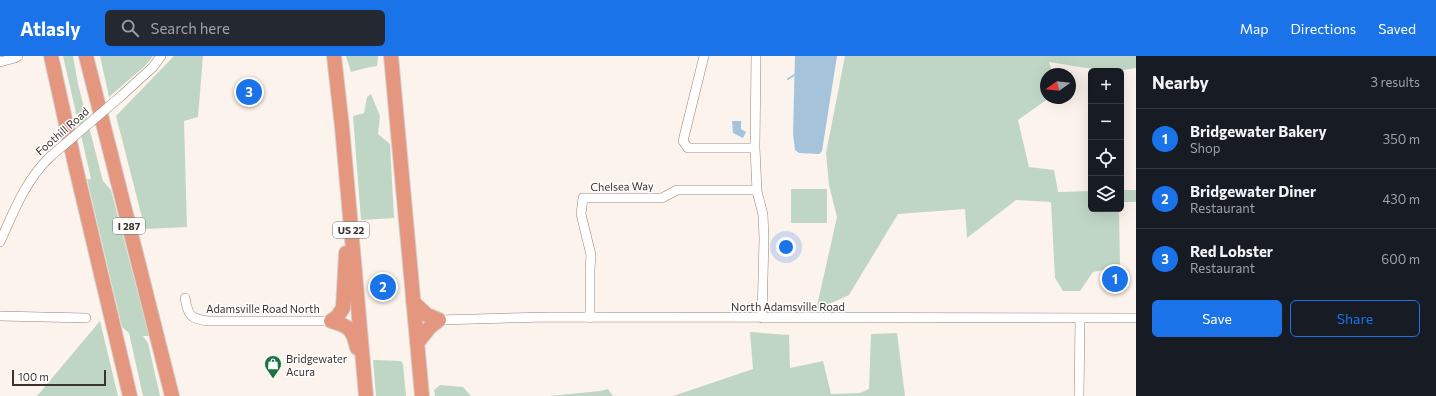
<!DOCTYPE html>
<meta charset="utf-8">
<style>
:root{--surface:#171b24;--page:#242831;--text:#f1f3f6;--muted:#9ea1a6;--line:#363941;--accent:#1a73e8}
body{margin:0;font-family:Commissioner,sans-serif;background:var(--page);color:var(--text)}
.controls{position:absolute;right:12px;top:12px;display:grid;overflow:hidden;border-radius:6px;box-shadow:0 4px 16px #0002}
.controls button{width:36px;height:36px;display:grid;place-items:center;padding:0;border:0;border-bottom:1px solid var(--line);background:var(--surface);color:var(--text);font:20px sans-serif}
.compass{position:absolute;left:1040px;top:12px;width:36px;height:36px;border-radius:50%;background:var(--surface);box-shadow:0 4px 16px #0002;rotate:255deg}
.scale{position:absolute;left:12px;bottom:10px;width:94px;box-sizing:border-box;padding-left:4px;border:2px solid #3b322c;border-top:0;font-size:11px;line-height:14px;white-space:nowrap;color:#3b322c;-webkit-text-stroke:3px #fff;paint-order:stroke}
.you{position:absolute;left:786px;top:191px;width:14px;height:14px;margin:-10px;border:3px solid #fff;border-radius:50%;background:#1a73e8;box-shadow:0 0 0 6px #1a73e833}
.badge{display:grid;place-items:center;width:26px;height:26px;border-radius:50%;background:var(--accent);color:#fff;font-size:13px;font-weight:700}
.pin{position:absolute;translate:-50% -50%;border:2px solid #fff;box-shadow:0 1px 4px #0006}
.list{margin:0;padding:0;list-style:none}
h2{display:flex;justify-content:space-between;align-items:center;height:52px;margin:0;padding:0 16px;font-size:17px}
h2 small{font-size:13px;font-weight:400;color:var(--muted)}
.list li{display:grid;grid-template-columns:26px 1fr auto;gap:12px;align-items:center;box-sizing:border-box;height:60px;padding:0 16px;border-top:1px solid var(--line)}
.list b{display:block;font-size:15px;white-space:nowrap}
.list p{margin:0;font-size:13px;white-space:nowrap;color:var(--muted)}
.list em{font-size:13px;font-style:normal;color:var(--muted)}
.actions{display:flex;gap:8px;padding:12px 16px}
.actions a{flex:1;padding:9px 0;border:1px solid var(--accent);border-radius:6px;text-align:center;font-size:14px;color:var(--accent)}
.actions .main{background:var(--accent);color:#fff}
.icon{flex:none;width:22px;height:22px;fill:none;stroke:currentColor;stroke-width:2;stroke-linecap:round;stroke-linejoin:round}
.map{position:relative;flex:none;width:1136px;height:340px;overflow:hidden}
header{display:flex;align-items:center;gap:24px;box-sizing:border-box;height:56px;padding:0 20px;background:var(--accent);color:#fff}
header strong{font-size:19px}
nav{display:flex;gap:22px;margin-inline-start:auto;font-size:14px}
.search{width:280px;height:36px;background:var(--page);display:flex;align-items:center;gap:10px;box-sizing:border-box;padding:0 14px;border-radius:6px;color:var(--muted);font-size:15px}
main{display:flex}
aside{flex:1;background:var(--surface)}
.map>svg:first-child{display:block}
.green{fill:#c0d6c5}
.water{fill:#a5c4dc}
.lines{fill:none;stroke-linecap:round;stroke-linejoin:round}
.stream{stroke:#a5c4dc;stroke-width:2}
.minor-casing{stroke:#9a8376;stroke-width:10}
.highway-casing{stroke:#d4d2d1;stroke-width:16}
.minor{stroke:#fff;stroke-width:9}
.highway{stroke:#e4977e;stroke-width:14}
.minor-bridge-casing{stroke:#9a8376;stroke-width:10;stroke-linecap:butt}
.minor-bridge{stroke:#fff;stroke-width:9}
.labels{text-anchor:middle;dominant-baseline:central;stroke-width:3;stroke-linejoin:round;paint-order:stroke}
.shield{fill:#fff;stroke:#76706b;stroke-width:1}
.shield-label{font-size:10px;font-weight:bold;fill:#3b322c}
.street-label{font-size:11px;fill:#3b322c;stroke:#fff}
.poi-label{font-size:11px;fill:#3b322c;stroke:#fff;text-anchor:start}
</style>
<header>
<strong>Atlasly</strong>
<div class="search"><svg class="icon" aria-label="search" viewBox="0 0 24 24"><circle cx="10" cy="10" r="6"/><path d="M15 15l6 6"/></svg>Search here</div>
<nav><a>Map</a><a>Directions</a><a>Saved</a></nav>
</header>
<main>
<div class="map">
<svg width="1136" height="340" viewBox="0 0 1136 340">
<rect width="100%" height="100%" fill="#fdf3ed"/>
<!-- green -->
<path class="green" d="M63,0H73L78,28L103,125L111,134L149,280H143L148,287L160,340H143L129,277L122,271L87,123H91Z
M100,0H153L146,9L109,41Z
M174,0H203L198,61L184,65L187,171L145,173L116,60Z
M346,0H378L377,10L366,12L351,16Z
M845,0H1136V12C1107,18 1078,10 1049,6L1053,18H1046V42H1049L1018,64L1029,111L1054,114L1058,136L1091,135V153H1119L1120,211L1093,216L1080,235H1063L1055,222L1051,146L1016,144L967,182L965,153L898,158L849,239L816,254L837,161L829,129L826,97Z
M371,38L380,60L378,78L390,88L394,162L361,164L353,60L364,57L367,41Z
M791,133H827V167H791Z
M1121,134H1136V146H1121Z
M100,265L118,340H37Z
M750,276L789,279L790,312L823,305L831,338L860,337L869,333L871,278L897,277L905,340H673L753,313Z
M373,304L401,305L403,308L406,340H376Z
M440,329L463,331L471,340H435L434,334Z
M608,333L613,340H549L600,335Z"/>
<!-- water -->
<path class="water" d="M795,0H837L822,95L819,98L799,97L795,94L793,78Z
M732,65H741V73L746,76L743,82L733,77Z"/>
<g class="lines">
<!-- stream -->
<path class="stream" d="M788,23L796,18"/>
<defs>
<path id="minor" d="M704,0L683,85L688,92H755L756,0
M0,6L15,2L18,0
M120,41L153,11L161,0
M755,92L757,135L763,159L764,182L762,262
M0,186C14,155 26,123 51,100
M185,242C188,259 190,263 208,265H331
M0,260L86,262
M590,262V213L591,199L581,158L583,142H662L677,134H757
M439,264L549,261L1136,262
M1079,340L1080,262"/>
<path id="highway" d="M51,0L74,104L130,340
M86,0L172,340
M334,0L342,71L366,340
M391,0L422,340
M413,246L427,259L439,264
M331,265L337,261L343,252L346,197
M331,265C349,270 353,273 357,292
M417,287L430,271L439,264"/>
</defs>
<!-- minor casing -->
<use href="#minor" class="minor-casing"/>
<!-- highway casing -->
<use href="#highway" class="highway-casing"/>
<!-- minor -->
<use href="#minor" class="minor"/>
<!-- highway -->
<use href="#highway" class="highway"/>
<defs>
<path id="minor-bridge" d="M51,100L120,41"/>
</defs>
<!-- minor-bridge casing -->
<use href="#minor-bridge" class="minor-bridge-casing"/>
<!-- minor-bridge -->
<use href="#minor-bridge" class="minor-bridge"/>
</g>
<!-- icons -->
<defs>
<symbol id="shop-pin" viewBox="-11 -11 22 30"><path d="M0 17L-7.5 6A9.5 9.5 0 1 1 7.5 6Z" fill="#1d7245" stroke="#fff"/><path d="M-5-2.5h2.3a2.7 3.5 0 0 1 5.4 0H5L5.5 6h-11ZM-1.5-2.5h3a1.5 2.3 0 0 0-3 0Z" fill="#fff"/></symbol>
</defs>
<g fill-rule="evenodd">
<use href="#shop-pin" x="263" y="298" width="20" height="27"/>
</g>
<g class="labels">
<!-- shield labels -->
<g class="shield">
<rect x="113" y="162" width="32" height="16" rx="3"/>
<rect x="333" y="166" width="36" height="16" rx="3"/>
</g>
<g class="shield-label">
<text x="129" y="170">I 287</text>
<text x="351" y="174">US 22</text>
</g>
<!-- street labels -->
<g class="street-label">
<text transform="translate(62 75) rotate(-41)">Foothill Road</text>
<text transform="translate(622 130) rotate(-1)">Chelsea Way</text>
<text x="788" y="250">North Adamsville Road</text>
<text x="263" y="252">Adamsville Road North</text>
</g>
<!-- poi labels -->
<g class="poi-label">
<text x="286" y="302">Bridgewater<tspan x="286" dy="13">Acura</tspan></text>
</g>
</g>
</svg>
<div class="controls">
<button>+</button>
<button>−</button>
<button><svg class="icon" aria-label="locate" viewBox="0 0 24 24"><circle cx="12" cy="12" r="6"/><path d="M12 2v4M12 18v4M2 12h4M18 12h4"/></svg></button>
<button><svg class="icon" aria-label="layers" viewBox="0 0 24 24"><path d="M12 4l9 5-9 5-9-5zM3 14l9 5 9-5"/></svg></button>
</div>
<svg class="compass" viewBox="-18 -18 36 36"><path d="M0-13l5 13h-10z" fill="#e53935"/><path d="M0 13l5-13h-10z" fill="#9ea1a6"/></svg>
<div class="scale">100 m</div>
<div class="you"></div>
<div class="pin badge" style="left:1115px;top:223px">1</div>
<div class="pin badge" style="left:383px;top:231px">2</div>
<div class="pin badge" style="left:249px;top:36px">3</div>
</div>
<aside>
<h2>Nearby<small>3 results</small></h2>
<ul class="list">
<li><span class="badge">1</span><div><b>Bridgewater Bakery</b><p>Shop</p></div><em>350 m</em></li>
<li><span class="badge">2</span><div><b>Bridgewater Diner</b><p>Restaurant</p></div><em>430 m</em></li>
<li><span class="badge">3</span><div><b>Red Lobster</b><p>Restaurant</p></div><em>600 m</em></li>
</ul>
<div class="actions"><a class="main">Save</a><a>Share</a></div>
</aside>
</main>
